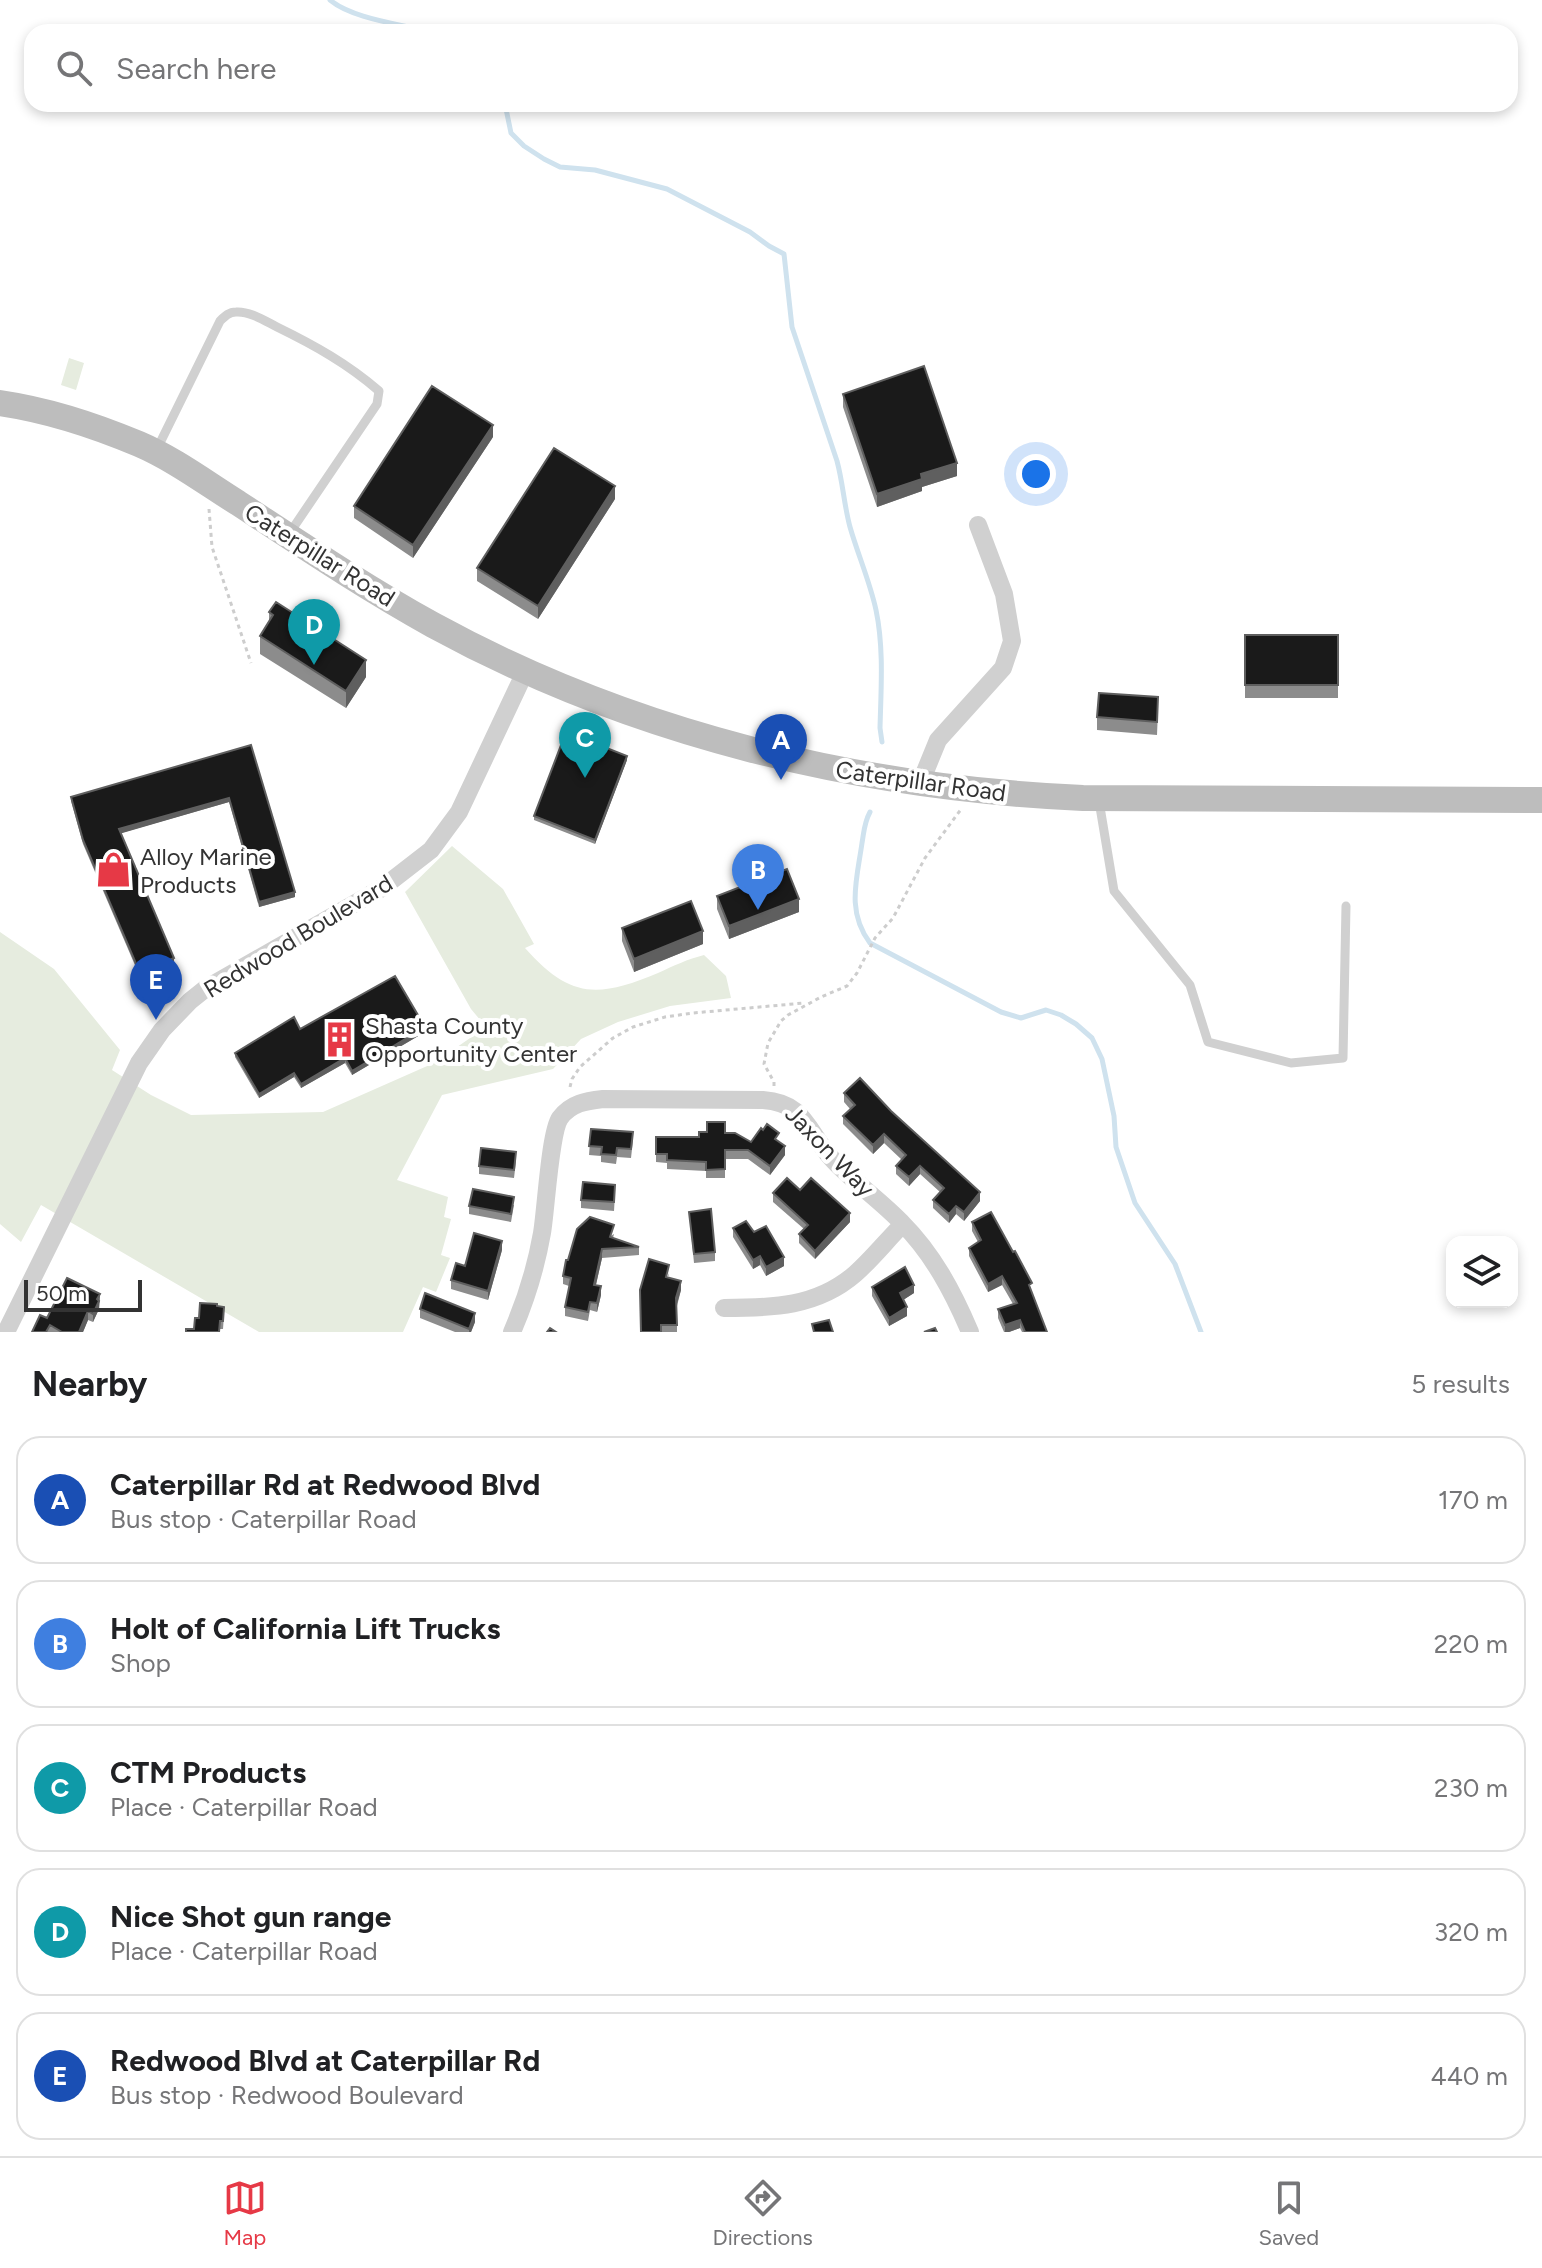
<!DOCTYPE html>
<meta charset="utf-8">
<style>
:root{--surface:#fff;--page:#f6f6f6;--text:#202124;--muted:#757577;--line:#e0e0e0;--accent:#e63946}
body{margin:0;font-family:Figtree,sans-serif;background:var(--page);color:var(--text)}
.controls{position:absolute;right:24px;bottom:24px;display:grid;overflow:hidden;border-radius:16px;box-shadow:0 4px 12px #0003}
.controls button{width:72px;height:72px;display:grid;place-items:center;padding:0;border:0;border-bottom:2px solid var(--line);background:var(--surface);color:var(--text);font:40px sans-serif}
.scale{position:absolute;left:24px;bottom:20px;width:118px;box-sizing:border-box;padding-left:8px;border:4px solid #333;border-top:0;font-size:22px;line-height:28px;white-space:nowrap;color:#333;-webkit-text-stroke:6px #fff;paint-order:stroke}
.you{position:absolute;left:1036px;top:474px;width:28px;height:28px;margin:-20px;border:6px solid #fff;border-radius:50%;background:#1a73e8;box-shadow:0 0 0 12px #1a73e833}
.badge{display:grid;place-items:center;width:52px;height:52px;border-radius:50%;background:var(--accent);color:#fff;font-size:26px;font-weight:700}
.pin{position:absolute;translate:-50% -66px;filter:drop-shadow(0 2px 4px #0008)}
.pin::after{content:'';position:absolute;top:42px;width:28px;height:24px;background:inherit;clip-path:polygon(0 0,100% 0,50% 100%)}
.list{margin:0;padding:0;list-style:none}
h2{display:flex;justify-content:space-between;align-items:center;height:104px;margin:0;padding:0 32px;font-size:34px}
h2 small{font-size:26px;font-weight:400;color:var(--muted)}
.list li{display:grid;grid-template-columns:52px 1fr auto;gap:24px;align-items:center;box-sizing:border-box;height:128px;margin:0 16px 16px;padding:0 16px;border:2px solid var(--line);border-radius:24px}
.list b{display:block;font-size:30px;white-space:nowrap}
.list p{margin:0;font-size:26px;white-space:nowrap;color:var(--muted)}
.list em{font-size:26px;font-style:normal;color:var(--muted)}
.icon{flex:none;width:44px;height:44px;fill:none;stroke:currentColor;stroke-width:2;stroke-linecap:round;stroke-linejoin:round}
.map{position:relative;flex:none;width:1542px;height:1332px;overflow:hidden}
.search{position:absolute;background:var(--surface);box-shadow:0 4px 12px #0003;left:24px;right:24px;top:24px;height:88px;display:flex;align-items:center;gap:20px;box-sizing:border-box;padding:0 28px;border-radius:24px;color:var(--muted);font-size:30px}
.sheet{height:824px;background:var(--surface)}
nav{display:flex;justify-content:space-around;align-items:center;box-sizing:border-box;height:112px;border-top:2px solid var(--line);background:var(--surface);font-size:22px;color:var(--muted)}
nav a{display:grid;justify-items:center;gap:4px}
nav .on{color:var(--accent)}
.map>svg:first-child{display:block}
.green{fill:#e6ecdf}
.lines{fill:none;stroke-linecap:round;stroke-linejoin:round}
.stream{stroke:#cfe2ee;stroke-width:5}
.path{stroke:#cdcdcd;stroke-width:3;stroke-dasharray:4 4;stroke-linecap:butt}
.lane{stroke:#d0d0d0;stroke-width:9}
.street{stroke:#d0d0d0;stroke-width:18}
.secondary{stroke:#bdbdbd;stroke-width:26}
.wall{fill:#8c8c8c}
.shaded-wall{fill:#5f5f5f}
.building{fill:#1a1a1a;stroke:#5f5f5f;stroke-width:2}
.labels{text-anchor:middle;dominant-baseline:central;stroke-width:8;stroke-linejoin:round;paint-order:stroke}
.street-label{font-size:24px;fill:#333;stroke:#fff}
.poi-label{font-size:24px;fill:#333;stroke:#fff;text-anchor:start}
</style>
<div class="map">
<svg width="1542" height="1332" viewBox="0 0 1542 1332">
<rect width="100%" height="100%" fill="#fff"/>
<!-- green -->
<path class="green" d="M69,358L84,363L76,390L61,385Z
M452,846L503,889L534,944L525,948C570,999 598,998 658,973C673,966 688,959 704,955L726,976L731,998L670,1006L618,1022L581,1039L553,1069L442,1095L397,1180L448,1197L444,1217L451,1219L441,1255L450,1258L436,1292L423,1287L403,1332H259L41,1205L21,1242L0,1224V932L54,969L120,1050L112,1070L151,1095L191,1115L323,1112L434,1063L486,1027L471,1009L405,892Z"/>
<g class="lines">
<!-- stream -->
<path class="stream" d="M330,0C353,19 401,24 430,32
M505,104L511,133L524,146L544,159L560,167L595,170L667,189L750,232L769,246L784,254L792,327L837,461C843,483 844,505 850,527C858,555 870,582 876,610C884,648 881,689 880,728L882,742
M870,812C864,823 864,832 862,843C857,879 846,911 870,943L1001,1012L1021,1018L1046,1010L1061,1015L1076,1024L1092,1038L1102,1059L1114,1116L1116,1147L1135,1203L1175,1264L1201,1332"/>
<!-- path -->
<path class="path" d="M209,509L212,547L251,663
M774,1086V1082L764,1064L768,1043L781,1021L788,1015L821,997L847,986L857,973L875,938L893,918L925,858L962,808
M570,1087L572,1079L580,1067L613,1038L633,1027L665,1017L693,1013L804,1003"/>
<!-- lane -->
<path class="lane" d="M157,449L220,321C225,316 229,312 236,312C250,311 265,321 277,327C314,345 348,364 379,391L377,404L289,534
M1099,801L1114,891L1190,985L1208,1042L1291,1063L1343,1058L1346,906"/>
<!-- street -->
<path class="street" d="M920,784L938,740L1003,668L1012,641L1004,594L978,525
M724,1308C772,1308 817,1307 855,1274C872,1259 887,1240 903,1224
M6,1332L139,1063L162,1030L190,1001L205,989L382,888L431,850L459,812L526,670
M512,1332C526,1300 536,1267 542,1233C546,1210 550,1132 560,1118C571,1103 586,1101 603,1099L763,1100C807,1103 807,1133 834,1161C855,1183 881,1201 902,1223C933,1254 953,1292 970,1332"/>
<!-- secondary -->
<path class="secondary" d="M0,403C48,410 94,425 139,444C174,459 206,483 238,503C302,545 366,588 433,625C632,734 857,788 1083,798L1542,800"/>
</g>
<!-- wall -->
<path class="wall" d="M843,394L957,476L922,487V491L877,507L843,407Z
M493,437L413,558L354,518V506Z
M615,499L538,619L477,581V568Z
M269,612L366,677L346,708L260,654V636L269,622Z
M1245,635H1338V698H1245Z
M1158,710L1157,735L1097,730V717Z
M251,745L295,897L259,907L229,802L121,833L174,963L140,977L83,844L71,801V797Z
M627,760L595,844L534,820V816Z
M717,896L799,912L729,939L717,909Z
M622,928L703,944L634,972L622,941Z
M300,1029L425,1032L352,1075L345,1063L301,1088L294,1077L259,1098L235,1057V1053Z
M844,1093L891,1111L980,1201L964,1221L956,1214L949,1223L933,1208V1200L940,1192L920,1174L909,1186L896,1174V1166L902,1160L884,1143L873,1154L843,1124V1116L850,1109L844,1102Z
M591,1129L633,1140L631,1158L617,1157L616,1164L601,1162V1156L589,1155Z
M725,1133L751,1142H779L785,1155L770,1175L748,1159H725V1178H706V1171L667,1169V1163L656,1162V1137H699Z
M516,1161L514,1178L479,1174V1166Z
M800,1190L850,1222L815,1259L799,1243V1234L804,1229L773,1202V1193Z
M615,1194L614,1211L581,1208V1200Z
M514,1205L511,1222L469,1214V1206Z
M689,1212L715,1252V1261L694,1263Z
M972,1222L1032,1292L1047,1332H1022L1020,1328L1009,1332H1004L998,1318V1309L1013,1304L1002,1285L988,1292L969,1256V1248L978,1242L972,1231Z
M733,1228L784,1266L766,1276L760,1265L753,1269L733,1237Z
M614,1234L613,1238L639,1247V1255L602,1258L596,1285L601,1295L597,1312L590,1310L588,1321L565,1316V1307L569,1286L563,1284V1276L568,1260Z
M502,1250L488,1300L451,1289V1280L465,1266Z
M669,1273L668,1278L681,1290L677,1306V1332H641Z
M872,1287L914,1293L903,1300L907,1316L889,1326L872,1296Z
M100,1294L99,1309L93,1322L88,1320L83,1332H32L47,1318Z
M217,1306L224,1315L223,1329H220L219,1332H186L194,1329L199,1318Z
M420,1309L475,1322L471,1332H455L420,1318Z"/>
<!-- shaded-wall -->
<path class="shaded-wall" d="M493,425V437L413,558V545Z
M957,463V476L922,487V491L877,507V494L921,474Z
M615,486V499L538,619V606Z
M366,660V677L346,708V691Z
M627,756V760L595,844V840Z
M229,798V802L119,834V829Z
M295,892V897L259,907V902Z
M799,899V912L729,939V926Z
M703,931V944L634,972V959Z
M174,958V963L140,977V973Z
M425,1027V1032L352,1075V1071Z
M345,1058V1063L301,1088V1084Z
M294,1073V1077L259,1098V1094Z
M884,1134V1143L873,1154V1145Z
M785,1146V1155L770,1175V1166Z
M920,1166V1174L909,1186V1177Z
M980,1192V1201L964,1221V1212Z
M956,1206V1214L949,1223V1214Z
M850,1213V1222L815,1259V1251Z
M502,1241V1250L488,1300V1291Z
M602,1249V1258L594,1293V1285Z
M760,1256V1265L753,1269V1260Z
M784,1257V1266L766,1276V1267Z
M1002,1276V1285L988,1292V1284Z
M681,1281V1290L676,1307V1298Z
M914,1285V1293L900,1302V1293Z
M601,1286V1295L597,1312V1303Z
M100,1294L99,1309L93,1322V1314Z
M907,1307V1316L889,1326V1318Z
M88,1311V1320L83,1332H79Z
M475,1313V1322L471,1332H469V1329Z
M1020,1320V1328L1009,1332H1005V1325Z"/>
<!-- building -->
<path class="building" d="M924,366L957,463L921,474L922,479L877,494L843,394Z
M432,386L493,425L413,545L354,506Z
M554,448L615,486L538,606L477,568Z
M276,602L366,660L346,691L260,636L273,615L269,612Z
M1245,635H1338V685H1245Z
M1099,693L1158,697L1157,722L1097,717Z
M566,732L627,756L595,840L534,816Z
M251,745L295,892L259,902L229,798L119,829L174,958L140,973L83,840L71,797Z
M787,869L799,899L729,926L717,896Z
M691,901L703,931L634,959L622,928Z
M395,976L425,1027L352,1071L345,1058L301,1084L294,1073L259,1094L235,1053L294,1017L300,1029Z
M860,1078L891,1111L980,1192L964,1212L956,1206L949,1214L933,1200L944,1188L920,1166L909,1177L896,1166L906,1155L884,1134L873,1145L843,1116L855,1105L844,1093Z
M707,1122H725V1133H735L751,1142L761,1128L763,1130L767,1124L779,1133L775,1139L785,1146L770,1166L748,1150H725V1169L706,1170V1162L667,1160V1154H656V1137H699V1132H707Z
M591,1129L633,1132L631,1149L617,1148L616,1155L601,1154L602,1147L589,1146Z
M481,1148L516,1152L514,1170L479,1166Z
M787,1178L800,1190L811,1178L850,1213L815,1251L799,1234L808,1225L773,1193Z
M583,1182L615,1185L614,1202L581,1200Z
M473,1189L514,1197L511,1214L469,1206Z
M711,1209L715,1252L694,1254L689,1212Z
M991,1212L1013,1252L1015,1251L1032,1283L1029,1285L1047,1332H1025L1020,1320L1005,1325L998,1309L1017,1303L1002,1276L988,1284L969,1248L981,1240L972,1222Z
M590,1217L614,1225L610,1237L639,1247L602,1249L594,1285L601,1286L597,1303L590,1302L588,1312L565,1307L571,1278L563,1276L566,1260H568L577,1229Z
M746,1221L754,1232L766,1226L784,1257L766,1267L760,1256L753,1260L733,1228Z
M474,1233L502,1241L488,1291L451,1280L456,1263L465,1266Z
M649,1259L669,1265L666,1277L681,1281L676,1298L677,1325H661V1332H641L640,1290Z
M905,1267L914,1285L900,1293L907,1307L889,1318L872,1287Z
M67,1278L100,1294L97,1299L99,1301L93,1314L88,1311L79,1332H62L50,1325L46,1332H32L40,1315L47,1318Z
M425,1293L475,1313L469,1329L420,1309Z
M200,1303L217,1304V1306L224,1307L223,1321H220L219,1332H186V1329H194L195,1318H199Z
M829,1320L833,1332H814L812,1324Z
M550,1328L556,1332H547Z
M935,1328L937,1332H924Z"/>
<!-- icons -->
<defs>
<symbol id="shop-bare" viewBox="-9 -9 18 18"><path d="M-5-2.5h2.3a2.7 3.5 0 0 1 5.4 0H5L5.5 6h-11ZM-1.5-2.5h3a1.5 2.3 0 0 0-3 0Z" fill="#e63946" stroke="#fff" stroke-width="2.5" paint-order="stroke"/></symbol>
<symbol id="building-bare" viewBox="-9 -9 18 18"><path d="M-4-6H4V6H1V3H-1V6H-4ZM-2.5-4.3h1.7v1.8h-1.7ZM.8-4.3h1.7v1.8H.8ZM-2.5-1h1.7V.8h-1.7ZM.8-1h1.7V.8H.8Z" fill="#e63946" stroke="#fff" stroke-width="2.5" paint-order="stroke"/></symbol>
</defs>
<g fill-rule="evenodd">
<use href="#shop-bare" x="88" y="844" width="51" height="51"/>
<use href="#building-bare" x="314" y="1014" width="51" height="51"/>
</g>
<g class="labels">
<!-- street labels -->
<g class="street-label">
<text transform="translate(320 555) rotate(32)">Caterpillar Road</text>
<text transform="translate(921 781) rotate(8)">Caterpillar Road</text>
<text transform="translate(298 936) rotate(-31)">Redwood Boulevard</text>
<text transform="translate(830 1151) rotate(46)">Jaxon Way</text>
</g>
<!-- poi labels -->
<g class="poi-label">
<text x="140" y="856">Alloy Marine<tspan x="140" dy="28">Products</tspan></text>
<text x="365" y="1025">Shasta County<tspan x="365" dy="28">Opportunity Center</tspan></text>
</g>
</g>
</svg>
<div class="controls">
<button><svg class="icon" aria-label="layers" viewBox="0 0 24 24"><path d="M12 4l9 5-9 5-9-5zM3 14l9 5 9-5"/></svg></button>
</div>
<div class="scale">50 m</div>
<div class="you"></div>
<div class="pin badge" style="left:781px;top:780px;background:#1a4fb4">A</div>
<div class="pin badge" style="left:758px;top:910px;background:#3f7fe0">B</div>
<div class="pin badge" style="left:585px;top:778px;background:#0f9aa8">C</div>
<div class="pin badge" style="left:314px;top:665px;background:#0f9aa8">D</div>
<div class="pin badge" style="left:156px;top:1020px;background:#1a4fb4">E</div>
<div class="search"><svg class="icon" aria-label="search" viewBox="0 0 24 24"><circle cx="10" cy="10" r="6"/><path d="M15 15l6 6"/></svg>Search here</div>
</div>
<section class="sheet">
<h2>Nearby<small>5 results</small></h2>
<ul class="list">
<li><span class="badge" style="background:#1a4fb4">A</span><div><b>Caterpillar Rd at Redwood Blvd</b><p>Bus stop · Caterpillar Road</p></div><em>170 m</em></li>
<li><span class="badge" style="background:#3f7fe0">B</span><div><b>Holt of California Lift Trucks</b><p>Shop</p></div><em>220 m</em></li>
<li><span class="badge" style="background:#0f9aa8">C</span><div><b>CTM Products</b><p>Place · Caterpillar Road</p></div><em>230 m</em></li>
<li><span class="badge" style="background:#0f9aa8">D</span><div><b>Nice Shot gun range</b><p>Place · Caterpillar Road</p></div><em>320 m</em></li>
<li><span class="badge" style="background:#1a4fb4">E</span><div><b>Redwood Blvd at Caterpillar Rd</b><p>Bus stop · Redwood Boulevard</p></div><em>440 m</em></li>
</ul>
</section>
<nav>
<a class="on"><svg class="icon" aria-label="map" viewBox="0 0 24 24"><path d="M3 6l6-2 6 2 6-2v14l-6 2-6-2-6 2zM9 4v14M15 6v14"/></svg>Map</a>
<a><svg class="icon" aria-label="directions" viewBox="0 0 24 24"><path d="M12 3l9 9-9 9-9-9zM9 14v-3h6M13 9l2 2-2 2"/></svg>Directions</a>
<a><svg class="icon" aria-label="saved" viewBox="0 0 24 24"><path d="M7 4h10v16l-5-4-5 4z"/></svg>Saved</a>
</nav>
